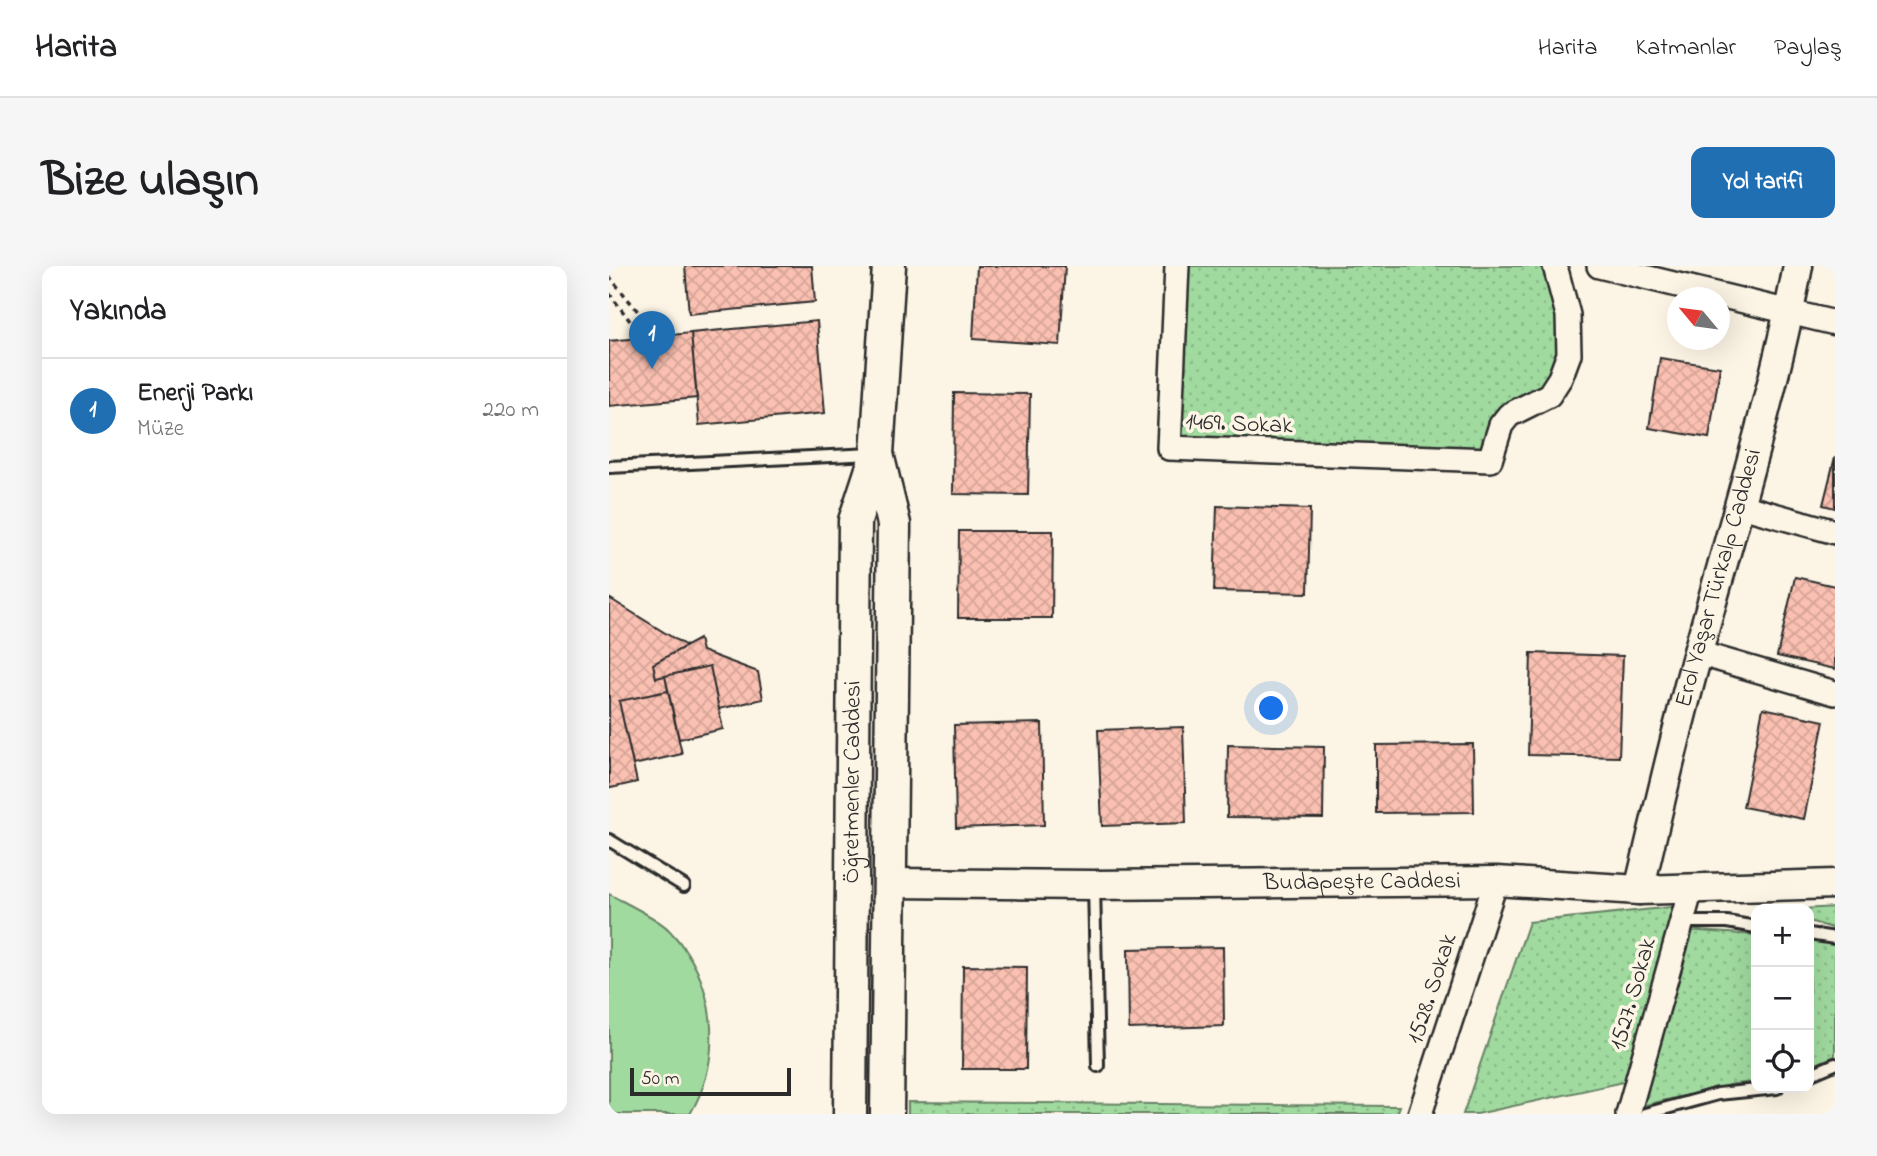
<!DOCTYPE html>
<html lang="tr">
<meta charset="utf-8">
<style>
:root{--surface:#fff;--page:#f6f6f6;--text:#202124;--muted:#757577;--line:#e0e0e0;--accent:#1f6fb2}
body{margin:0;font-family:"Indie Flower",sans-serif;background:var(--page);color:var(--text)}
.controls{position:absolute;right:21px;bottom:21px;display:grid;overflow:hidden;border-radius:14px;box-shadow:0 7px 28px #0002}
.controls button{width:63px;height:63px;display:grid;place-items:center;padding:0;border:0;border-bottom:2px solid var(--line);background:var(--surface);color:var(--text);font:35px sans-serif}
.compass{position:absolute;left:1058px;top:21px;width:63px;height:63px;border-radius:50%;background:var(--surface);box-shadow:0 7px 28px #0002;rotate:299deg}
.scale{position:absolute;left:21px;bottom:18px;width:161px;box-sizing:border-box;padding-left:7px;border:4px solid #2b2b2b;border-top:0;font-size:19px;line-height:24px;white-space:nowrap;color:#2b2b2b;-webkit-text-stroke:5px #fcf5e5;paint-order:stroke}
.you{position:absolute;left:663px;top:443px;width:24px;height:24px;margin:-18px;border:5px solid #fff;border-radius:50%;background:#1a73e8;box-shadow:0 0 0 10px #1a73e833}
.badge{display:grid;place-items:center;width:46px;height:46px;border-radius:50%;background:var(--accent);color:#fff;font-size:23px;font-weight:700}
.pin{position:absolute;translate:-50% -58px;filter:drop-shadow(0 2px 4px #0008)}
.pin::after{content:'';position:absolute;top:37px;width:24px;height:21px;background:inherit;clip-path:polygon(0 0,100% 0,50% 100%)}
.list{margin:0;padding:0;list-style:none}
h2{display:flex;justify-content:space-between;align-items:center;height:91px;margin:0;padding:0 28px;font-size:30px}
h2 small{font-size:23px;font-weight:400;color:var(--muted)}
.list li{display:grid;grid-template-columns:46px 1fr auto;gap:21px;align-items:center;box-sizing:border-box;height:105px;padding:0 28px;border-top:2px solid var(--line)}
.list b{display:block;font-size:26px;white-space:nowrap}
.list p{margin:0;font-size:23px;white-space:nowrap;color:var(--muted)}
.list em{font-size:23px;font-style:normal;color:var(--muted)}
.icon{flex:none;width:38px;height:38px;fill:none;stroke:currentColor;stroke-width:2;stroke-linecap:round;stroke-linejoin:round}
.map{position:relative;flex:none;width:1226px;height:848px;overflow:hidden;border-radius:14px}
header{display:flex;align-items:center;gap:42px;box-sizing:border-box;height:98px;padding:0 35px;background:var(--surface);border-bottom:2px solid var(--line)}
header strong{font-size:33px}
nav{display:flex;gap:38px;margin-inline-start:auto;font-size:24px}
.intro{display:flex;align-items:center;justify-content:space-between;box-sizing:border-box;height:168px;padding:0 42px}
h1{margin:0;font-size:49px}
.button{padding:18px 32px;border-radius:14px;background:var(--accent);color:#fff;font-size:24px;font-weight:700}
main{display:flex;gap:42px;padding:0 42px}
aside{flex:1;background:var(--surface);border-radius:14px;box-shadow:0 7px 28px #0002}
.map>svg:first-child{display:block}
.green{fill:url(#green-dots);stroke:#668265;stroke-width:2}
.pitch{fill:#a0da9f;stroke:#668265;stroke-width:2}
.building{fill:url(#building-cross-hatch);stroke:#2b2b2b;stroke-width:2}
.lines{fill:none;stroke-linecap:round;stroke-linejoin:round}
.service-casing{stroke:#2b2b2b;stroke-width:16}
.minor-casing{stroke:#2b2b2b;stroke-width:28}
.tertiary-casing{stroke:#2b2b2b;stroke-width:33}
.secondary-casing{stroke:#2b2b2b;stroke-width:37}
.path{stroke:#2b2b2b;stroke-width:3.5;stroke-dasharray:5 5;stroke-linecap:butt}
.service{stroke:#fcf5e5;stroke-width:10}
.minor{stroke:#fcf5e5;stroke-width:23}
.tertiary{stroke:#fcf5e5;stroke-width:28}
.secondary{stroke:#fcf5e5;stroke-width:32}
.labels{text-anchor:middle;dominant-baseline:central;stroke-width:7;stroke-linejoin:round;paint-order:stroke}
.street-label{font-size:24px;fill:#2b2b2b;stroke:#fcf5e5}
</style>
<header>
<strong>Harita</strong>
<nav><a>Harita</a><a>Katmanlar</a><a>Paylaş</a></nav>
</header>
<div class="intro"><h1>Bize ulaşın</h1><a class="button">Yol tarifi</a></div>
<main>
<aside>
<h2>Yakında<small></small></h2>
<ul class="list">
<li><span class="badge">1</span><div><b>Enerji Parkı</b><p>Müze</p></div><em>220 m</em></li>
</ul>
</aside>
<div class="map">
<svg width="1226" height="848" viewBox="0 0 1226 848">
<defs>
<pattern id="green-dots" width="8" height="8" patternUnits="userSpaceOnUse" patternTransform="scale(1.75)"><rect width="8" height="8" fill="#a0da9f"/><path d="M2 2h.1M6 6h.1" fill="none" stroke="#8abb89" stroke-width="1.8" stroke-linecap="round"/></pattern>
<pattern id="building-cross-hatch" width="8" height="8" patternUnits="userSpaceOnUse" patternTransform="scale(1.75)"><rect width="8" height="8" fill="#fac0b1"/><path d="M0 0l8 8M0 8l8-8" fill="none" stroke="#d6a598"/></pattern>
</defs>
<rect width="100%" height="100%" fill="#fcf5e5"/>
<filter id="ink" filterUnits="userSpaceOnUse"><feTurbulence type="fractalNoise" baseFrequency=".0143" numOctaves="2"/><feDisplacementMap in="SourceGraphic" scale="14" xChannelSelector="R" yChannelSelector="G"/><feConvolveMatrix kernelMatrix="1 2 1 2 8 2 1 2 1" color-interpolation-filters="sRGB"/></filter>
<g filter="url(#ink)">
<!-- green -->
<path class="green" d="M577,0H938L949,52L952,87L933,123L889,143L874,186L569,176Z
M1064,641L1019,815L868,848H854L920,656Z
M1226,641V663L1200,655V643H1192Z
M1076,664L1147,669V816L1125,818L1028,841Z
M1200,674L1226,678V790L1200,801Z
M299,836L791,840L788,848H299Z"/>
<!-- pitch -->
<path class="pitch" d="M0,628C16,637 49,652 60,664C107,713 116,790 81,848H0Z"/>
<!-- building -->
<path class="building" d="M76,0H203L206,36L80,48Z
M368,0H456L451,79L364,73Z
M208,55L216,147L90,159L82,67Z
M82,67L88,132L0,140V75Z
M1051,92L1111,101L1100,172L1040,162Z
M345,127L421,128L419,229L344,228Z
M1226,191V242L1214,239Z
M608,240L701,243L699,327L605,325Z
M350,265H444L443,352H349Z
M1186,311L1226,320V403L1168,390Z
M0,332L77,380L44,398L47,412L56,410L59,425L10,435L28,516L2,522H0Z
M90,373L93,385L149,406L154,433L110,443L101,400L47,412L44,398Z
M922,387L1014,390L1010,491L919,489Z
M101,400L114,463L70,473L56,410Z
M59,425L73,488L24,499L10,435Z
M1154,442L1215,455L1195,553L1134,541Z
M433,457L435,559L347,562L345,459Z
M574,461L577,557L493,560L489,464Z
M864,478L865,546L767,547V479Z
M619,479L715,481L714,552L618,551Z
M614,681L615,760L520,763L519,683Z
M354,700L418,701L417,803H353Z"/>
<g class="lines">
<defs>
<path id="service" d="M0,201L263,188
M0,574L75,620
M485,619L489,800
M1073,656H1118L1147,661
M1200,668L1226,672
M1200,809L1226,798
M1036,848L1109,828L1168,822"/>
<path id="minor" d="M568,0L560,182L881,194L892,159L900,149L940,129L951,112L960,88L959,49L946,0
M990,0L1226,57
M1132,240L1226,266
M1089,387L1226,427
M811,848L887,615
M1019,848L1082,623"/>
<g id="tertiary">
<path id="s1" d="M281,617L485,619L887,615L1030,624L1226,618"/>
<path id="s2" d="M1030,624C1049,545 1067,465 1089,386C1124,258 1164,131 1189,0"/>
</g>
<g id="secondary">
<path d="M268,188L285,258L278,848"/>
<path id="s3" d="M241,848L246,255L268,188L280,0"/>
</g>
</defs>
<!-- service casing -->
<use href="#service" class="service-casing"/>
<!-- minor casing -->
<use href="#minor" class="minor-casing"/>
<!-- tertiary casing -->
<use href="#tertiary" class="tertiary-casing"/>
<!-- secondary casing -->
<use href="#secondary" class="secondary-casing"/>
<!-- path -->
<path class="path" d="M0,10L40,59
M0,27L24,59"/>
<!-- service -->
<use href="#service" class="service"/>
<!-- minor -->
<use href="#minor" class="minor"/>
<!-- tertiary -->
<use href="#tertiary" class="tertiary"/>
<!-- secondary -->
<use href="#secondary" class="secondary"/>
</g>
</g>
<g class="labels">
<!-- street labels -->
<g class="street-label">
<text transform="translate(630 159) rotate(2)">1469. Sokak</text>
<text stroke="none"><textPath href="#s2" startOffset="322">Erol Yaşar Türkalp Caddesi</textPath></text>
<text stroke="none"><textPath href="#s3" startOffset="332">Öğretmenler Caddesi</textPath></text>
<text stroke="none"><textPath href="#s1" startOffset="472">Budapeşte Caddesi</textPath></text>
<text transform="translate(824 723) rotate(-72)">1528. Sokak</text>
<text transform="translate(1025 728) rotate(-74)">1527. Sokak</text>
</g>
</g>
</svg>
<div class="controls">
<button>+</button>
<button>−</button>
<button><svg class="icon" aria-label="locate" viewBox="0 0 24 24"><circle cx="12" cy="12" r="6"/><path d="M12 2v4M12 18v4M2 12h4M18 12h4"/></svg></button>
</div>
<svg class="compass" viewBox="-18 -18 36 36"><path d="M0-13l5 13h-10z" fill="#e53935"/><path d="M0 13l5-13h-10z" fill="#757577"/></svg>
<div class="scale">50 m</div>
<div class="you"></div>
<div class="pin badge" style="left:43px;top:103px">1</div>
</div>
</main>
